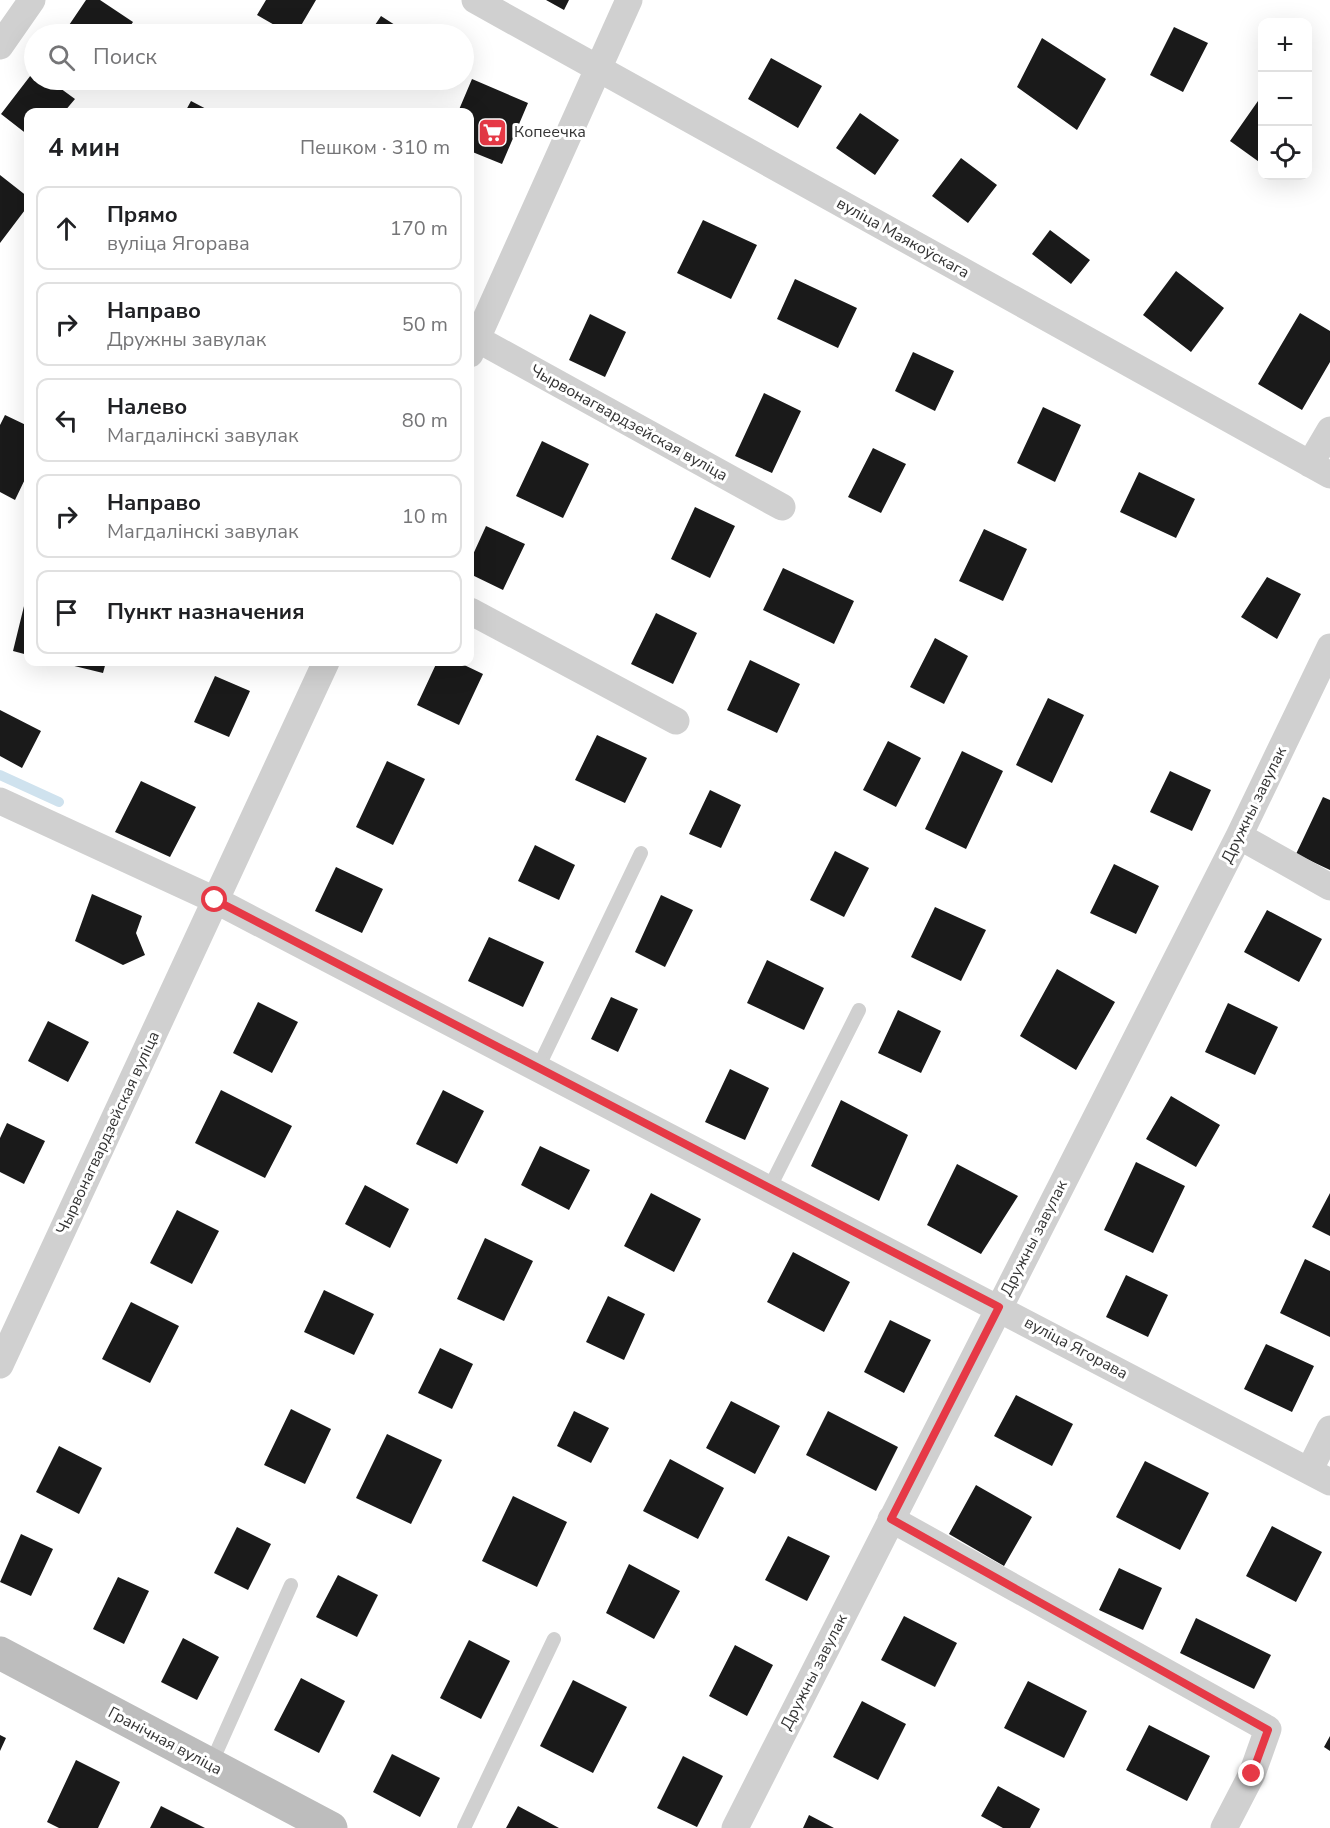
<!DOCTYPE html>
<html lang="ru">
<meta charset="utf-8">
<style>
:root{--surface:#fff;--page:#f6f6f6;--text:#202124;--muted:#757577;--line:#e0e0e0}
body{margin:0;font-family:"Nunito Sans",sans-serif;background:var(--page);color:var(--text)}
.controls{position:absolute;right:18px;top:18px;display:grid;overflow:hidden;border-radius:12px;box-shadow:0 6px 24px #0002}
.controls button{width:54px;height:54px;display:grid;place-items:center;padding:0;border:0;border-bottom:2px solid var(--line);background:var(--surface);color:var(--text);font:30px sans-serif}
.stop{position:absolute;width:18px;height:18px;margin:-14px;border:4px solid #e63946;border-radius:50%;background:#fff}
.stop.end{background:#e63946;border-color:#fff;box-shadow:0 2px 6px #0008}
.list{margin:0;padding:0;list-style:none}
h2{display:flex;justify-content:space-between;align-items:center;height:78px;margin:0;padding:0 24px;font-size:26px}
h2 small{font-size:20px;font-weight:400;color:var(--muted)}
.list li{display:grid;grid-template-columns:39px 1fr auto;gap:18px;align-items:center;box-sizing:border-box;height:84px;margin:0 12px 12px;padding:0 12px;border:2px solid var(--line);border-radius:12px}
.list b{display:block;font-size:22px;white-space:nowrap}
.list p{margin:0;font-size:20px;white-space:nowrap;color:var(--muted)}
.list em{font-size:20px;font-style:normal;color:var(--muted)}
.icon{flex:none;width:33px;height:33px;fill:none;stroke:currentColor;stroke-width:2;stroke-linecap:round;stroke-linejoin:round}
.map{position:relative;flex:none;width:1330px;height:1828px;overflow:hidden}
.search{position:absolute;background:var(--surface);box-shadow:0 6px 24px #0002;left:24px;top:24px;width:450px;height:66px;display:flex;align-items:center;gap:15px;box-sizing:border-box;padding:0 21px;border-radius:33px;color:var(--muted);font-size:22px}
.panel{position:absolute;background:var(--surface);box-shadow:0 6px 24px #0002;left:24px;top:108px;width:450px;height:558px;border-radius:12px}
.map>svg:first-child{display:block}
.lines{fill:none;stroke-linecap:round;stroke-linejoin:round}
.stream{stroke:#cfe2ee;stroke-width:10}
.building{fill:#1a1a1a}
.service{stroke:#d0d0d0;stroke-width:14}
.minor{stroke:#d0d0d0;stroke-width:27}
.secondary{stroke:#bdbdbd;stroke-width:33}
.route{stroke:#e63946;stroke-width:8}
.labels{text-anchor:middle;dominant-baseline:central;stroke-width:6;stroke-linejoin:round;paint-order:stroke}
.poi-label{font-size:16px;fill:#333;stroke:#fff;text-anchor:start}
.street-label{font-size:16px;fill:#333;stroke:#fff}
</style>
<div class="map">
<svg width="1330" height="1828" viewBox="0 0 1330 1828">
<rect width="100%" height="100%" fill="#fff"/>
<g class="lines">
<!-- stream -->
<path class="stream" d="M0,775L59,802"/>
</g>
<!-- building -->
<path class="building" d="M86,0H100L133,22L125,34H63Z
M266,0H316L296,34H290L257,15Z
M546,0H569L564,10Z
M381,16L409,34H369Z
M1174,27L1208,43L1183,92L1150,75Z
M1042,38L1106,79L1077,130L1017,87Z
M771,58L822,86L798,128L748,99Z
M34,71V80H49L75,99L64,112H28V135L1,114Z
M472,79L528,103L502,164L470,151V112H458Z
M371,80H395L388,90Z
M191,101L212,112H185Z
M1258,101L1262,104V164L1230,141Z
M860,113L899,140L875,175L836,148Z
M961,158L997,185L968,223L932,196Z
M0,175L28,197V206L0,243Z
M703,220L757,245L731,299L677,273Z
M1050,230L1090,260L1071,284L1032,254Z
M1176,271L1224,308L1191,352L1143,315Z
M795,279L857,308L838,348L777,319Z
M1300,313L1330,331V362L1302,410L1258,384Z
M590,314L626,332L605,377L569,360Z
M913,352L954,371L935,411L895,391Z
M764,393L801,411L772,473L735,456Z
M1043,407L1081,425L1055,482L1017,463Z
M5,415L28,426V473L15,500L0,492V425Z
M542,441L589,464L563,518L516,496Z
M873,448L906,464L881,513L848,497Z
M1139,472L1195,499L1176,538L1120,512Z
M695,507L735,526L710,578L671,559Z
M486,526L525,544L503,590L470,574V561Z
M984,529L1027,549L1003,601L959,581Z
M783,568L854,601L834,644L763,610Z
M1267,577L1301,594L1277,639L1241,617Z
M25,602L28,603V655L13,651Z
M656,613L697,633L673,684L631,664Z
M935,638L968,656L944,704L910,687Z
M750,660L800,684L777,733L727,710Z
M58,662H106L103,673Z
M437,662H458L483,674L459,725L417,705Z
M215,676L250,691L229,737L194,722Z
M1048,698L1084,715L1052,783L1016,765Z
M0,710L41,731L22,768L0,756Z
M597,735L647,758L625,803L575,780Z
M888,741L921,758L896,807L863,790Z
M962,751L1003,771L966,849L925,829Z
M387,761L425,779L393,845L356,827Z
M1170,771L1211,790L1192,831L1150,812Z
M141,781L196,807L170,857L115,832Z
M710,790L741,805L721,848L689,834Z
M1323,797L1330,800V870L1296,854Z
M535,845L575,865L559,900L518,881Z
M835,851L869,868L844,917L810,900Z
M1114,864L1159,886L1136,934L1090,913Z
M336,867L383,889L362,933L315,911Z
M92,894L142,916L136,933L145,955L123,965L75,941Z
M661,895L693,910L665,967L635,952Z
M935,907L986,930L961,981L911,957Z
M1267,910L1322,939L1299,982L1244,952Z
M489,937L544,962L523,1007L468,981Z
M767,960L824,988L804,1030L747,1003Z
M1057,969L1115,1002L1076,1070L1020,1036Z
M611,997L638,1009L618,1052L591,1039Z
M258,1002L298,1022L272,1073L233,1053Z
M1228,1003L1278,1027L1255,1075L1205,1052Z
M898,1010L941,1031L921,1073L878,1053Z
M48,1021L89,1042L68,1082L28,1061Z
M730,1069L769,1088L745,1140L705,1122Z
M221,1090L292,1126L265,1178L195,1143Z
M443,1090L484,1111L457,1164L416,1144Z
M1171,1096L1220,1125L1196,1167L1146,1139Z
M841,1100L908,1135L879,1201L811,1166Z
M7,1123L45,1141L24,1184L0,1172V1138Z
M540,1146L590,1170L569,1210L521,1185Z
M1136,1162L1185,1186L1153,1253L1104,1230Z
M957,1164L1018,1196L981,1254L927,1225Z
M365,1185L409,1209L390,1248L345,1224Z
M651,1193L701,1219L674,1272L624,1246Z
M1330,1193V1236L1312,1227Z
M177,1210L219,1231L192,1284L150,1263Z
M485,1238L533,1261L504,1321L457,1299Z
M793,1252L850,1282L824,1332L767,1302Z
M1305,1259L1330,1271V1337L1280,1313Z
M1126,1275L1168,1295L1148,1337L1106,1317Z
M324,1290L374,1314L354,1355L304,1332Z
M608,1296L645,1314L624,1360L586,1342Z
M131,1302L179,1326L150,1383L102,1359Z
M890,1320L931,1340L904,1393L864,1372Z
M1266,1344L1314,1366L1292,1412L1244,1389Z
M440,1348L473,1364L452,1409L418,1393Z
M1016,1395L1073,1424L1052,1466L994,1436Z
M731,1401L780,1426L755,1474L706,1448Z
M291,1409L331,1429L305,1484L264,1465Z
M574,1411L609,1428L591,1463L557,1446Z
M828,1411L898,1447L876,1491L806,1455Z
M387,1434L442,1460L411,1524L356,1498Z
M59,1446L102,1468L79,1514L36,1492Z
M670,1459L724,1488L698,1539L643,1511Z
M1145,1461L1209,1493L1180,1550L1116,1517Z
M976,1485L1032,1517L1004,1566L949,1534Z
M513,1496L567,1522L537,1587L482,1561Z
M1272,1526L1322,1552L1296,1602L1246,1576Z
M237,1527L271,1544L248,1590L214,1573Z
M21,1534L53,1549L31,1596L0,1582Z
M788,1536L830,1556L807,1601L765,1580Z
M629,1564L680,1591L654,1639L606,1613Z
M1119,1568L1162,1588L1143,1630L1099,1610Z
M338,1575L378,1595L357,1637L316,1617Z
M118,1577L149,1591L124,1644L93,1629Z
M904,1616L957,1643L935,1687L881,1660Z
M1196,1618L1271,1655L1254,1689L1180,1653Z
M183,1638L219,1657L197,1700L161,1682Z
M469,1640L510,1661L481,1719L440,1698Z
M735,1645L773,1665L747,1716L709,1696Z
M301,1678L345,1701L319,1753L274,1730Z
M573,1680L627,1707L593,1773L540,1746Z
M1028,1681L1087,1711L1064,1758L1004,1728Z
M862,1701L906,1724L878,1780L833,1757Z
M1149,1725L1210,1756L1187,1801L1126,1770Z
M0,1735L6,1738L0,1751Z
M1330,1736V1751L1324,1747Z
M392,1754L440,1778L420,1817L373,1792Z
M683,1756L723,1776L697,1827L657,1808Z
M76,1760L120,1782L98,1828H59L47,1822Z
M998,1786L1040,1809L1030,1828H1003L981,1816Z
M161,1806L205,1828H150Z
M518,1806L559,1828H506Z
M809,1815L834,1828H803Z"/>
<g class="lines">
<!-- service -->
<path class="service" d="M537,1070L641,853
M769,1189L859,1010
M211,1764L291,1585
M464,1828L554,1639"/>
<!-- minor -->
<path class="minor" d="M475,0L1330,475
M0,46L32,0
M470,335L782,507
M470,354L629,0
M1310,464L1330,430
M470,611L676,721
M0,801L215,900L1330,1482
M1239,836L1330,887
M0,1365L326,662
M1309,1471L1330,1429
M891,1519L1268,1729L1252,1774L1224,1828
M735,1828L1239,836L1330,647"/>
<!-- secondary -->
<path class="secondary" d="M0,1653L331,1828"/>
</g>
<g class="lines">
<!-- route -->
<path class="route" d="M215,900L999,1307L891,1519L1268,1730L1252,1774"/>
</g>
<!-- icons -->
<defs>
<symbol id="supermarket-square" viewBox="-11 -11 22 22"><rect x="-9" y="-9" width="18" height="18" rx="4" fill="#e63946" stroke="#fff"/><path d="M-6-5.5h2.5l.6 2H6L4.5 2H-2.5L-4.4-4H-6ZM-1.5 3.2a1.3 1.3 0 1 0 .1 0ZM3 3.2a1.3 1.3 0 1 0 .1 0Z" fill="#fff"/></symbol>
</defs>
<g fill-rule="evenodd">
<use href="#supermarket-square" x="476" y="116" width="33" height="33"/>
</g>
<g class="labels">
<!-- poi labels -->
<g class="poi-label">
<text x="514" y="132">Копеечка</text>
</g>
<!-- street labels -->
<g class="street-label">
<text transform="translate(903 238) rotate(29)">вуліца Маякоўскага</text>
<text transform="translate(629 423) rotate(29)">Чырвонагвардзейская вуліца</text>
<text transform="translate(1254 805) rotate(-64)">Дружны завулак</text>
<text transform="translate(108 1133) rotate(-65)">Чырвонагвардзейская вуліца</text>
<text transform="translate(1034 1238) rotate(-63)">Дружны завулак</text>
<text transform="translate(1076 1348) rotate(28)">вуліца Ягорава</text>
<text transform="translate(814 1672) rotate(-63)">Дружны завулак</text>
<text transform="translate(165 1741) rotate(28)">Гранічная вуліца</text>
</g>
</g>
</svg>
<div class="controls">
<button>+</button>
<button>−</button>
<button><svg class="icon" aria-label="locate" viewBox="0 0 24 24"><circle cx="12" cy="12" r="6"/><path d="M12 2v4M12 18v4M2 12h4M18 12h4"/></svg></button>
</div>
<div class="stop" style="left:215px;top:900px"></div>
<div class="stop end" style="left:1252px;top:1774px"></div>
<div class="search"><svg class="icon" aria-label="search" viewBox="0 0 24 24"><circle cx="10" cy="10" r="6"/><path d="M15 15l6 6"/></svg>Поиск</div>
<section class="panel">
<h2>4 мин<small>Пешком · 310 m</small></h2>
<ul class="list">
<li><svg class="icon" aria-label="ahead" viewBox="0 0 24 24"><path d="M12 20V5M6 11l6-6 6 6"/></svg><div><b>Прямо</b><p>вуліца Ягорава</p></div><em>170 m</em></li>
<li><svg class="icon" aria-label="right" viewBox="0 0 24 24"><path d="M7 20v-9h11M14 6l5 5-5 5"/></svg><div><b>Направо</b><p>Дружны завулак</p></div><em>50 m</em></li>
<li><svg class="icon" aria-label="left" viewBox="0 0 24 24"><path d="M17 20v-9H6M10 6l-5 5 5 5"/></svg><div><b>Налево</b><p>Магдалінскі завулак</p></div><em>80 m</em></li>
<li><svg class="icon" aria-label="right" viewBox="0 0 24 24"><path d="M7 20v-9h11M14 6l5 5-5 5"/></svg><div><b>Направо</b><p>Магдалінскі завулак</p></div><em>10 m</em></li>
<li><svg class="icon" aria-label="arrive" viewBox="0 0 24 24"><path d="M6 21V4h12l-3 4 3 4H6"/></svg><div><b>Пункт назначения</b></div></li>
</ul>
</section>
</div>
